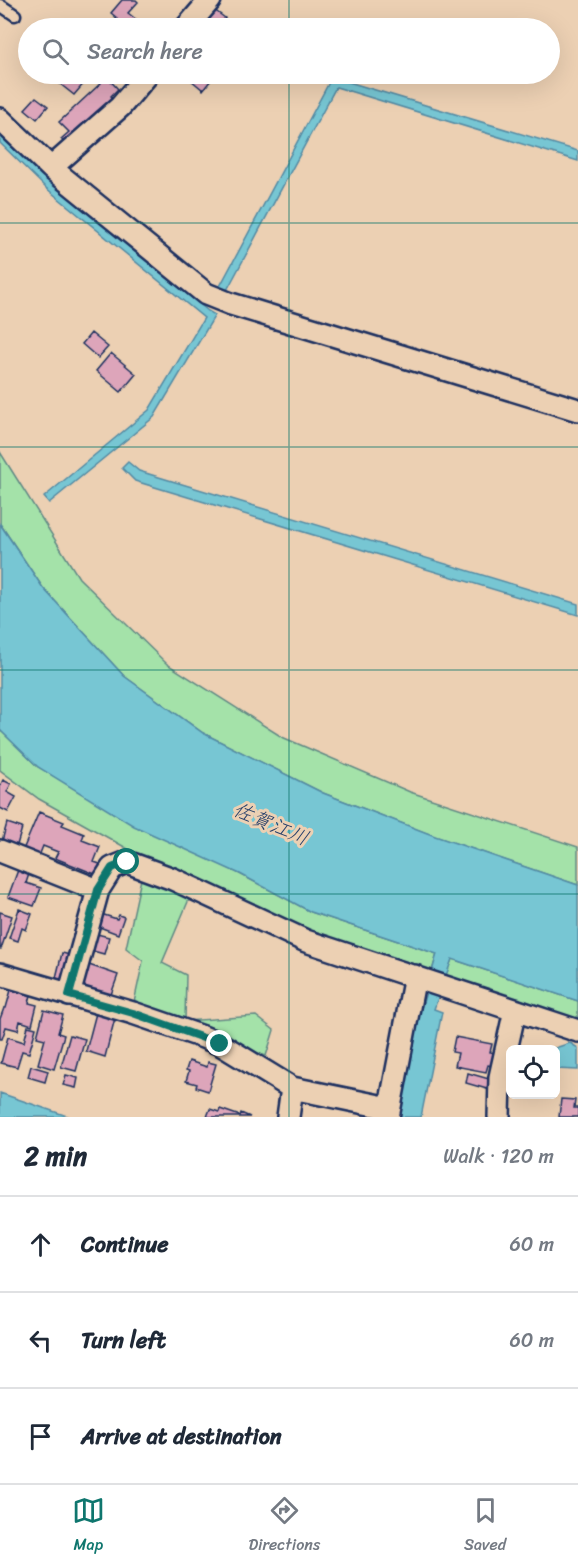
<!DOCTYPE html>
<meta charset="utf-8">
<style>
:root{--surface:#fff;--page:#f2f2f3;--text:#1f2937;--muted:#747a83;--line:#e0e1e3;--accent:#0f766e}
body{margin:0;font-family:Sriracha,"Klee One",sans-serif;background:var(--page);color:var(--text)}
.controls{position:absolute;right:18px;bottom:18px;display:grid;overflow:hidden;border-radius:9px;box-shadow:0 6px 24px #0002}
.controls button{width:54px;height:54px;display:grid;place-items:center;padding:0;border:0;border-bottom:2px solid var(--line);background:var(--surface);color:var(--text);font:30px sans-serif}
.stop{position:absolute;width:18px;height:18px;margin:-14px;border:4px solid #0f766e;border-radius:50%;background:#fff}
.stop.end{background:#0f766e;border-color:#fff;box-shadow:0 2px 6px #0008}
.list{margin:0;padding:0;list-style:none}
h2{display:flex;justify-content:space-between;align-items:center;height:78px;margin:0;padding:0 24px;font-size:26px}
h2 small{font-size:20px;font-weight:400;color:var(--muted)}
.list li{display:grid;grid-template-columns:39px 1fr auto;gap:18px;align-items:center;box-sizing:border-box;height:96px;padding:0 24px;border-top:2px solid var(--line)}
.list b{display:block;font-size:22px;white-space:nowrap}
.list em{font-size:20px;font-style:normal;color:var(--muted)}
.icon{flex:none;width:33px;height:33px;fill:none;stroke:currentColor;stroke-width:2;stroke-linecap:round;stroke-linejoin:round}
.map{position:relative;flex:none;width:578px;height:1117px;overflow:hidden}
.search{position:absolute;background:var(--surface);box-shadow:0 6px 24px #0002;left:18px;right:18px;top:18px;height:66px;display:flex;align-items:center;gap:15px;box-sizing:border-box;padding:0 21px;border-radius:33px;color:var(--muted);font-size:22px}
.sheet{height:366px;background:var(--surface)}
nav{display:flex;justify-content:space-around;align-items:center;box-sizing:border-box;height:84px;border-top:2px solid var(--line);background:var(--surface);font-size:16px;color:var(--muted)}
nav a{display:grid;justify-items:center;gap:3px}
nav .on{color:var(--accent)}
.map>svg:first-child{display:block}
.green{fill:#a4e2a9;stroke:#608884;stroke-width:1.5}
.water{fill:#77c6d3;stroke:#528aa4;stroke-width:1.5}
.building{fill:#dda5ba;stroke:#1b2f5e;stroke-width:1.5}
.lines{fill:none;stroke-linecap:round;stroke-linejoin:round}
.service-casing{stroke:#1b2f5e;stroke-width:15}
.minor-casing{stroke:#1b2f5e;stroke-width:26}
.service{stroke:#ecd0b3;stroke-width:10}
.minor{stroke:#ecd0b3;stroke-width:21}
.route{stroke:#0f766e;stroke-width:8}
.grid{fill:none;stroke:#0f766e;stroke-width:1.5;stroke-opacity:0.55}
.labels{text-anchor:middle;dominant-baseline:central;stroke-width:6;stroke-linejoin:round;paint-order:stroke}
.water-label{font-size:20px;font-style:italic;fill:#243e6a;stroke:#ecd0b3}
</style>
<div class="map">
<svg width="578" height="1117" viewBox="0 0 578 1117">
<rect width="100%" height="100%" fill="#ecd0b3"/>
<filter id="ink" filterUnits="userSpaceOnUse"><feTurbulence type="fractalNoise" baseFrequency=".0167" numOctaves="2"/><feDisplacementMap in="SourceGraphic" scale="12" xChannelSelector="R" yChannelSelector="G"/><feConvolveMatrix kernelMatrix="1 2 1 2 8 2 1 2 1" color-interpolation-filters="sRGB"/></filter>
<g filter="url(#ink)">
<!-- green -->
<path class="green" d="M0,452L79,578L167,664L282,737L410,792L578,847V885L434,836L323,793L203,733L124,676L43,588L3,528L0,524Z
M0,730L38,767L311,912L437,954L432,971L311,933L146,859L39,799L0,770Z
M141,879L190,897L162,963L186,975L185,1021L256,1016L274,1030L266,1056L133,1007L143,961L126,948Z
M452,959L578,1001V1021L445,977Z"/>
<!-- water -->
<path class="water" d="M332,77L578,151V161L336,87L226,292L218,290Z
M0,133L51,182L208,311L215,315L154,417L49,503L44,497L149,410L204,318L46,188L0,143Z
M128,462L139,471L578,604V615L135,481L122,468Z
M0,524L43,588L124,676L203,733L323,793L435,836L578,885V1001L452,959L434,1009L442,1012L421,1117H397L416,1006H422L437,954L311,912L240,874L134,826L38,767L0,730Z
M570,1043L578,1048V1070L556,1069V1050L552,1049Z
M0,1093L70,1117H0Z"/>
<!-- building -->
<path class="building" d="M122,0H136L138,2L128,13L147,28H108L117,18L111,13Z
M213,9L225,18L219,25L223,28H199Z
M60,74H76L86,81L74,95L55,80Z
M100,74H104L118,89L111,96L115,100L67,145L61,139L69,132L59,122L101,83L96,78Z
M184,74H204L211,80L203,90Z
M36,97L48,106L37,119L25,109Z
M91,333L108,347L98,358L82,344Z
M111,353L136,374L121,392L96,371Z
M3,780L11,784L7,792L16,797L8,812L0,808V786Z
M39,812L64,822L62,825L84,834L82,840L100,847L94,862L100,864L95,874L55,858L58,852L43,846L39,856L23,850Z
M7,823L22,828L17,845L2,841Z
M18,870L29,874L26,883L41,888L34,906L8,897Z
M19,909L32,914L26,930L22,928L18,941L9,938Z
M0,912L12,916L1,949H0Z
M101,914L117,919L119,915L124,917L118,934L97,926Z
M97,934L109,937L104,954L93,951Z
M62,953L74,956L67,985L55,982Z
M89,965L118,975L109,1000L81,990Z
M11,990L31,995L29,1003L37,1005L32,1025L20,1021L18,1030L6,1027L2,1039H0V1019L4,1008H6Z
M44,1010L63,1015L58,1033L64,1035L54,1069L38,1064L45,1039L37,1037Z
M96,1013L115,1018L105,1057L86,1051Z
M28,1026L36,1028L29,1053L22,1051L17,1067L1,1063L8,1037L24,1042Z
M70,1035L85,1039L76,1071L61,1067Z
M455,1037L492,1044L490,1052L496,1053L493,1066L488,1065L486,1072L455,1066L458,1053L452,1052Z
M189,1061L207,1067L208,1062L216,1064L208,1091L196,1087L197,1084L186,1081L189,1071L186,1070Z
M31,1066L48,1071L45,1082L28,1077Z
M468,1073L489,1079L487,1089L466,1083Z
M66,1075L78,1078L76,1088L63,1085Z
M561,1099L575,1100L574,1108H578V1117H559Z
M210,1109L219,1112L220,1109L240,1116L241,1113L250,1117H207Z"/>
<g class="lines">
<defs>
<path id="service" d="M0,5L15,15"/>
<path id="minor" d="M186,28L210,0
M0,119L51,168L206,294L231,304L578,410
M51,168L120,107L148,74
M0,851L98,890L69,995
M98,890L112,868L127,862L173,879L306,941L578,1031
M0,974L133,1013L203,1037L220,1044L292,1088L389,1108
M288,1117L292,1088
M388,1117L415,976
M499,1117L500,1077L515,1010"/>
</defs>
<!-- service casing -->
<use href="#service" class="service-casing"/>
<!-- minor casing -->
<use href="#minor" class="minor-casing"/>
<!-- service -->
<use href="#service" class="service"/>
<!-- minor -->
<use href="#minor" class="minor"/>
</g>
</g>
<g class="lines" filter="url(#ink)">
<!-- route -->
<path class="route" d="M127,862L112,868L98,890L69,995L133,1013L220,1044"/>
</g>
<!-- grid -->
<path class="grid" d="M289,0V28M289,74V1117M0,223H578M0,447H578M0,670H578M0,894H578"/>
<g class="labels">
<!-- water labels -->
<g class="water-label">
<text transform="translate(271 824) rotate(23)">佐賀江川</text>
</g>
</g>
</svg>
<div class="controls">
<button><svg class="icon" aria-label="locate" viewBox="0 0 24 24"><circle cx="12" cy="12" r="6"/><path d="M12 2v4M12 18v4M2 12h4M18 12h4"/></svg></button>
</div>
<div class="stop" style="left:127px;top:862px"></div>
<div class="stop end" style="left:220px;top:1044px"></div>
<div class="search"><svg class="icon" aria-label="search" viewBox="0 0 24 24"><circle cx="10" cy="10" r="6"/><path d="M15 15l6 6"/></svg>Search here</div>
</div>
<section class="sheet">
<h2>2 min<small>Walk · 120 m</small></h2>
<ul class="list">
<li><svg class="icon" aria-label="ahead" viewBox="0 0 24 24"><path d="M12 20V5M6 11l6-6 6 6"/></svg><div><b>Continue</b></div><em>60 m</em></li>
<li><svg class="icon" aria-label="left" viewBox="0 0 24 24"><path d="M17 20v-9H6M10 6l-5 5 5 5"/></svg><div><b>Turn left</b></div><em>60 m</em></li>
<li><svg class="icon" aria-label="arrive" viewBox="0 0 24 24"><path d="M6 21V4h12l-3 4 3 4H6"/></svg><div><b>Arrive at destination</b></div></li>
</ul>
</section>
<nav>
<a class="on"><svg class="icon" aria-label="map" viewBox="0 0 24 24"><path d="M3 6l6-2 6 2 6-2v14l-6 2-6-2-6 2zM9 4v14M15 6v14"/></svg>Map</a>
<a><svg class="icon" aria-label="directions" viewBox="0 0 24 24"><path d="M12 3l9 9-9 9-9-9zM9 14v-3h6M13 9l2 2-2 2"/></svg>Directions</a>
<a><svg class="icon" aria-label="saved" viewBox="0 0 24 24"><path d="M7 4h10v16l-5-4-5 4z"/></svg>Saved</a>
</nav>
